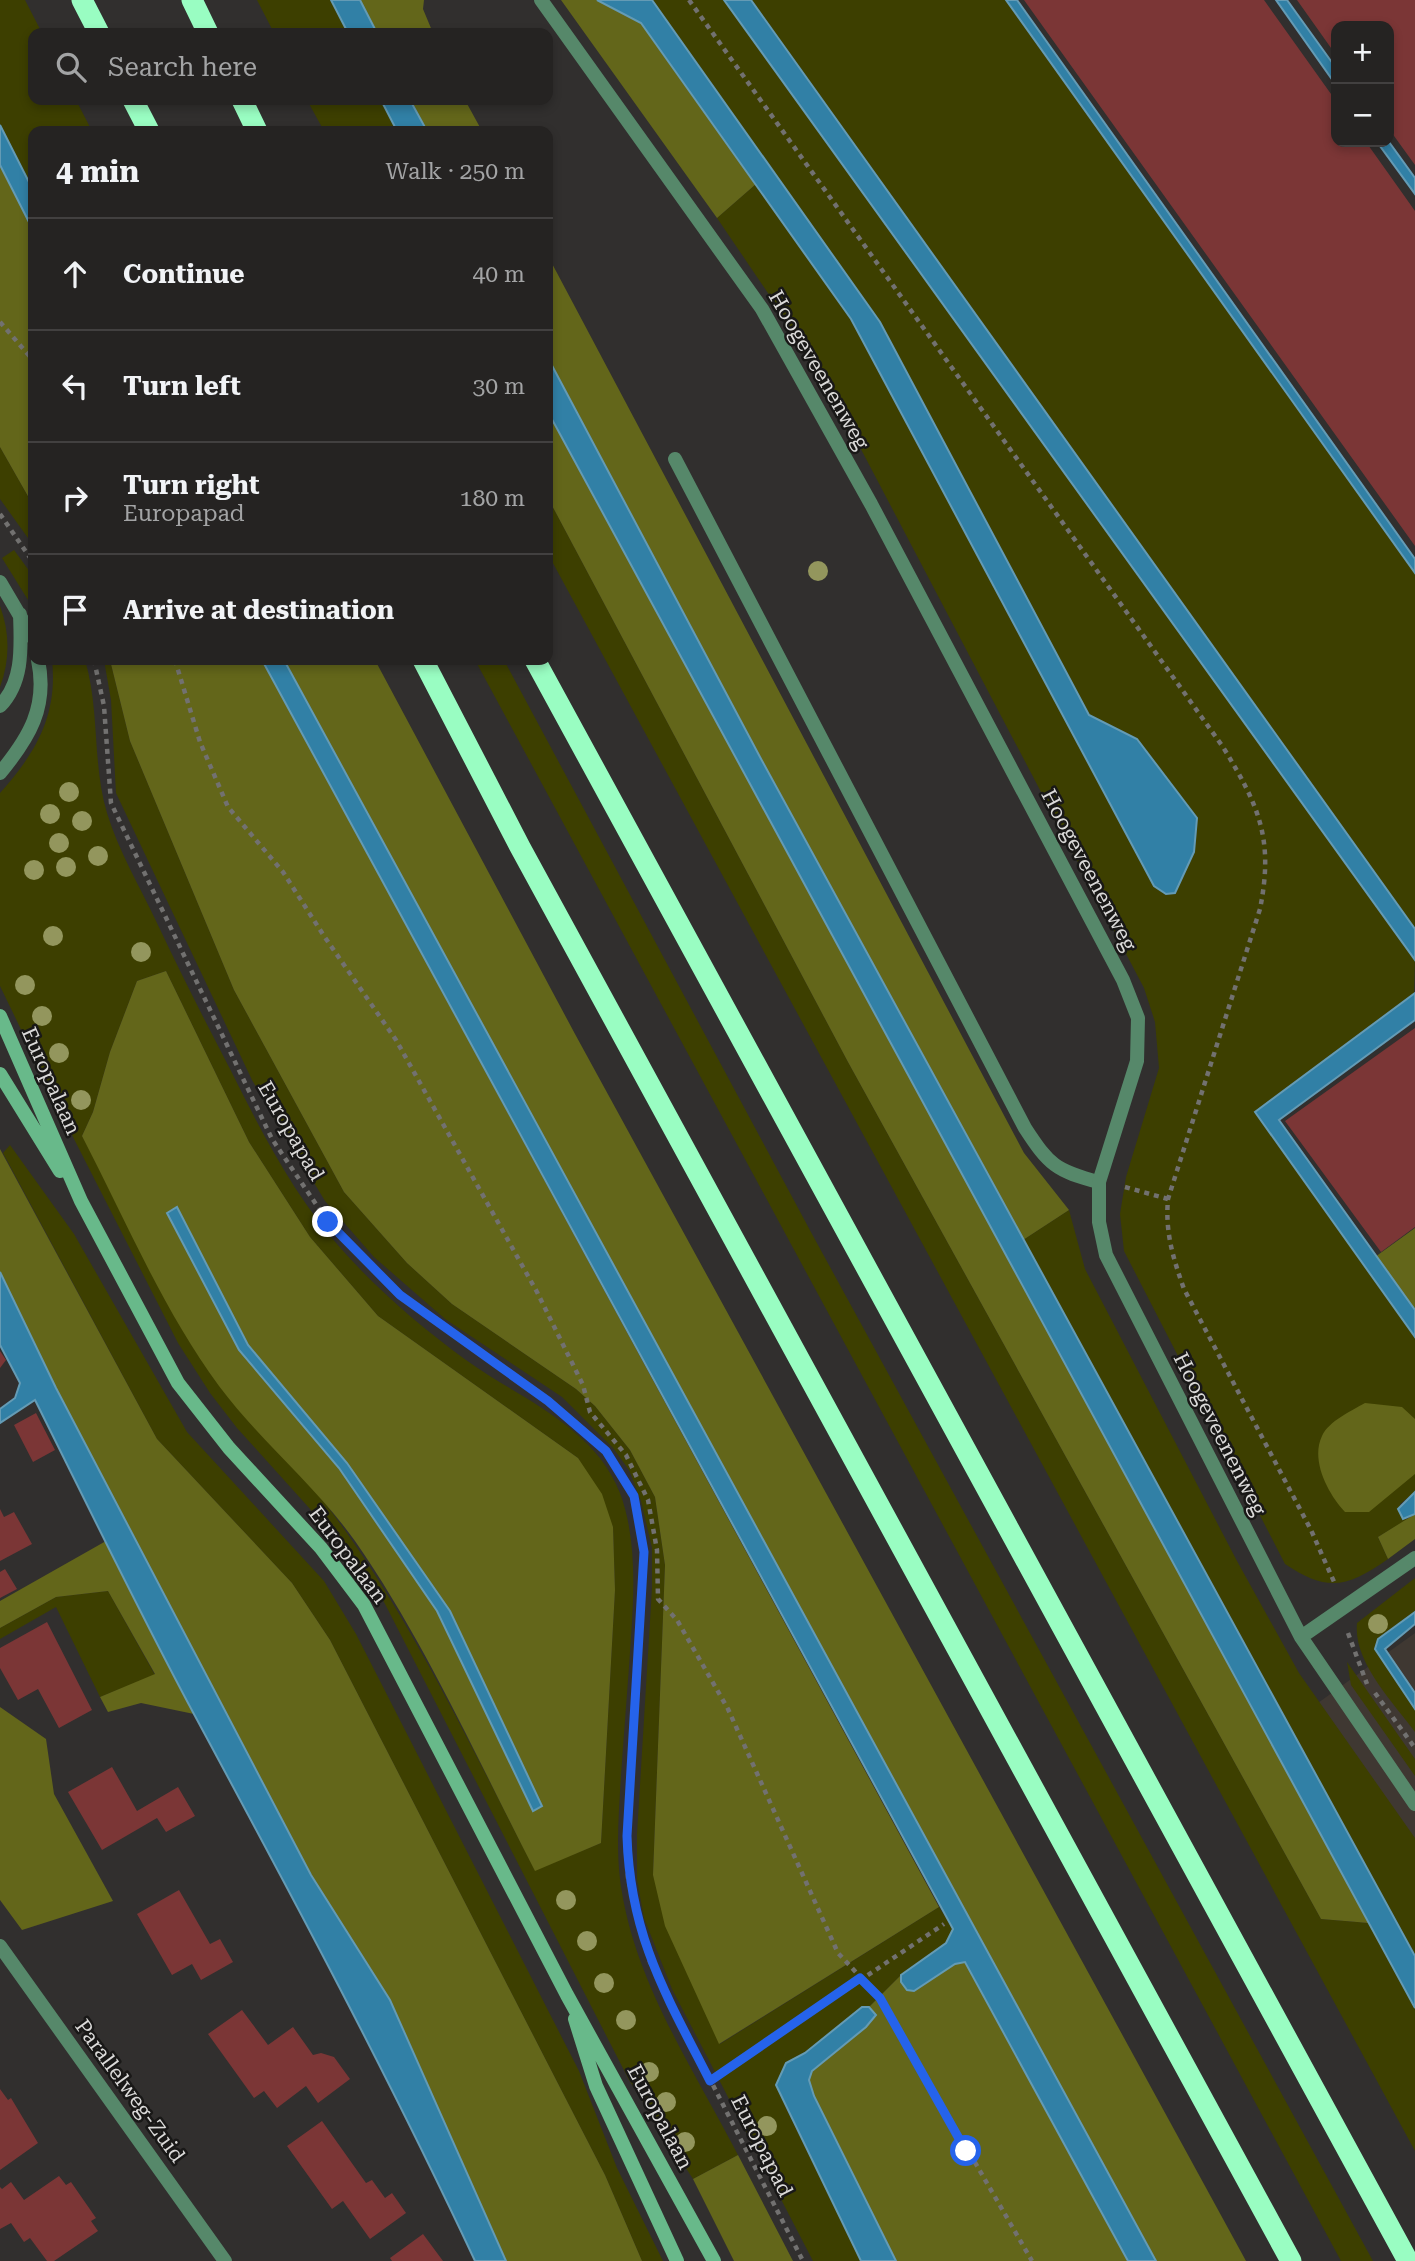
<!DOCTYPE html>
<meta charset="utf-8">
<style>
:root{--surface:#252322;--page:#312f2f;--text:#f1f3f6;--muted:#a3a4a5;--line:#424040}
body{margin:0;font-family:"Roboto Serif",serif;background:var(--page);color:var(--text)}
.controls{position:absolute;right:21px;top:21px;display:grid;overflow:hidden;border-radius:14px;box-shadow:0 4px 10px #0003}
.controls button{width:63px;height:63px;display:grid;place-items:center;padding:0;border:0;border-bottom:2px solid var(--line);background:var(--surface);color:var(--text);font:35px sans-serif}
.stop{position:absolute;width:21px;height:21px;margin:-16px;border:5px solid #2563eb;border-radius:50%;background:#fff}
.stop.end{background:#2563eb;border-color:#fff;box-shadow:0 2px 7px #0008}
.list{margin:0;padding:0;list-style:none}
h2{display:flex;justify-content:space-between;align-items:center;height:91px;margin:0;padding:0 28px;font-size:30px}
h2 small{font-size:23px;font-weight:400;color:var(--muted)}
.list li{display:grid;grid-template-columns:46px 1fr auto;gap:21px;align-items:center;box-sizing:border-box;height:112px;padding:0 28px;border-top:2px solid var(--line)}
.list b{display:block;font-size:26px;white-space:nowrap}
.list p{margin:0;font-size:23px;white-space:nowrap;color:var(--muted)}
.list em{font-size:23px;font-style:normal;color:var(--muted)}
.icon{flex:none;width:38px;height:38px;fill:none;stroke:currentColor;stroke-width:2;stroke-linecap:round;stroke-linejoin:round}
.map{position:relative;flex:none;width:1415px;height:2261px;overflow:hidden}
.search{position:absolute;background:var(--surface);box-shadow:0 4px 10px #0003;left:28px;top:28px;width:525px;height:77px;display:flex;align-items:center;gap:18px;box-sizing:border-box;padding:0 24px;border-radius:14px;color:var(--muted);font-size:26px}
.panel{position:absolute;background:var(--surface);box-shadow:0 4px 10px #0003;left:28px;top:126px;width:525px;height:539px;border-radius:14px}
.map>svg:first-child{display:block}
.built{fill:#3f3832}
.green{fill:#3d3f00;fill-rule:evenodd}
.forest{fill:#63661a}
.water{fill:#3180a6;stroke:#649bb5;stroke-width:2}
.building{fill:#7b3636}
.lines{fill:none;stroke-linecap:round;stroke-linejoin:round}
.path{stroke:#727170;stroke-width:4.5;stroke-dasharray:5 5;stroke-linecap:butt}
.service{stroke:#56886a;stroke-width:14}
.minor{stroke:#56886a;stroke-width:14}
.secondary{stroke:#68b98a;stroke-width:14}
.motorway{stroke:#99fdc2;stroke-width:21}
.tree{fill:#93965d}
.route{stroke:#2563eb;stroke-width:9}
.labels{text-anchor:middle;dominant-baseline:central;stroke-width:5;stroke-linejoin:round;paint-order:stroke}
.street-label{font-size:21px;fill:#dbdad9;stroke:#191817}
</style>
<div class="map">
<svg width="1415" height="2261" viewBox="0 0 1415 2261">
<rect width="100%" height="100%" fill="#312f2e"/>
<!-- built -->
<path class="built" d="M1415,1633V2001L1243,1757Z"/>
<!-- green -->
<path class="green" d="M0,0H25L42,33H33V100H76L92,131H33V190L0,125Z
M257,0H331L348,33H274Z
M652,0H724L1415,960L1414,994L1255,1112L1415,1337V1492L1400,1504L1403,1519H1408L1378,1537L1388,1559C1348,1587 1328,1593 1285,1564L1124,1251L1120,1214L1126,1177L1159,1068L1155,1022L1144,988L843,415L772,299L717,218L756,184L851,319L1154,886L1166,894L1175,893L1194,852L1137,739L1089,715L880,322Z
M751,0H1006L1415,573V929Z
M307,100H381L397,131H324Z
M0,447L33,505V545L0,499Z
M548,498L848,1062L1321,1919L1369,1923L1415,2008V2151L548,554Z
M14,550L33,576V608L2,558Z
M0,606C10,633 10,660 0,687Z
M52,660H85C100,710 92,763 107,813C118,850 140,887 157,923C180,972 205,1021 230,1069C262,1133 295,1198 344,1252C380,1292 422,1328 466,1360C520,1399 594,1426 620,1493C637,1539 634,1591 631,1638C628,1684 624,1730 621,1776C619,1810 616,1845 620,1879C632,1978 693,2068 738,2155L693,2179L629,2080L384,1602L338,1540L237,1428L210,1393L178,1343L74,1139L0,986V793C36,753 58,715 52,660ZM166,971L249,1142L310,1237L378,1316L578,1458L613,1527L615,1590L601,1843L535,1870C468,1742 407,1608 318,1494L82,1136L93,1112L110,1052L137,981Z
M104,660H110L130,741L234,990L344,1192L407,1263L452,1304L576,1389L595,1406L630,1450L655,1497L665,1565L653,1875L720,2044L939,1907L953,1929L946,1943L901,1975L869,2007H862L805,2053L786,2063L785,2106L861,2261H813L672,1989L644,1918L637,1880V1834L652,1588V1548L641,1501L629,1470L613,1448L562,1397L445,1319L374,1257L325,1201L252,1080L116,793L111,700Z
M475,660H504L812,1234L1373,2261H1341Z
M10,1145L74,1234L187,1432L324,1581L356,1634L579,2071L617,2168L663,2261H642L605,2175L330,1640L292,1583L157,1439L3,1153Z
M1069,1210L1085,1269L1237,1561L1299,1673L1415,1838V1956L1023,1240Z
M1415,1578V1612L1384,1634L1375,1649L1415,1709V1732C1393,1702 1353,1662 1357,1623Z
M108,1591L155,1675L100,1697L56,1607L0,1639V1628L56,1597Z
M1347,1662L1415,1759V1776L1351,1685Z"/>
<!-- forest -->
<path class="forest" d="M360,0H424L423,9L433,33H377Z
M561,0H597L641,23L756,184L717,218Z
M410,100H465L482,131H427Z
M0,165L33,230V505L0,447Z
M548,256L1024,1153L1069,1210L1023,1240L760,757L548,358Z
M548,412L1369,1923L1321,1919L848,1062L548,498Z
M110,660H262L939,1907L719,2044L665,1926L653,1875L665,1565L655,1497L630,1450L595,1406L576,1389L452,1304L407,1263L344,1192L234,990L130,741Z
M284,660H375L575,1034L1246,2261H1156Z
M166,971L249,1142L310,1237L378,1316L578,1458L602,1494L613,1527L615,1590L601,1843L535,1871C478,1761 426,1643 355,1541C315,1485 260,1441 219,1386C163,1310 125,1219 82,1136L93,1112L110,1052L137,981Z
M0,1149L157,1439L292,1583L330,1640L605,2175L642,2261H506L390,2000L311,1875L56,1388L0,1272Z
M1415,1228V1310L1375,1257Z
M1365,1403L1402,1407L1415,1419V1474L1369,1512H1345C1329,1495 1310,1461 1322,1436C1329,1421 1351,1411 1365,1403Z
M1415,1514V1539L1388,1559L1378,1537Z
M106,1541L194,1714L141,1703L108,1712L100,1697L155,1674L108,1591L56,1597L0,1628V1601Z
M0,1707L46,1739L54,1794L113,1901L22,1930L0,1900Z
M965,1962L1128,2261H896L814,2096L809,2080L811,2071L866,2027L875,2015L869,2007L901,1975V1982L907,1990L914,1991L955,1964Z
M738,2155L793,2261H734L693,2179Z"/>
<!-- water -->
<path class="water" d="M331,0H360L377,33H348Z
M597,0H652L880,322L1089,715L1137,739L1197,818L1194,852L1175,893L1166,894L1154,886L851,319L641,23Z
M724,0H751L1415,929V960Z
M1006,0H1017L1415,559V573Z
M1276,0H1287L1336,68V85Z
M381,100H410L427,131H397Z
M0,125L33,190V230L0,165Z
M1377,142H1389L1415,178V194Z
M548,358L760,757L1415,1956V2008L548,412Z
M262,660H284L1156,2261H1128L965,1962L955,1964L914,1991L907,1990L901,1982V1975L946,1943L953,1929Z
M1415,993V1020L1279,1120L1415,1310V1337L1255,1112Z
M177,1207L248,1345L347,1463L450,1611L542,1806L533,1811L437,1611L339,1468L239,1350L167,1213Z
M0,1272L56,1388L311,1875L390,2000L506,2261H475C388,2075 292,1896 195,1716C139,1612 88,1506 35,1400L0,1423V1409L15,1398L20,1383L0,1345Z
M1415,1492V1514L1403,1519L1398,1509Z
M1415,1612V1624L1385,1649L1415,1693V1709L1375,1649L1378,1639Z
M862,2007H869L876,2015L866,2027L812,2071L809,2080L814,2096L896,2261H861L776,2085L786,2063L805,2053Z"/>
<!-- building -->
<path class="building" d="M1024,0H1264L1336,101V142H1366L1415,211V546Z
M1297,0H1415V165L1389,129V26H1336V55Z
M1415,1028V1227L1381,1252L1285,1121Z
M0,1351L6,1360L0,1368Z
M36,1413L55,1450L33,1462L14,1425Z
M0,1509L4,1517L14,1512L32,1544L0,1561Z
M5,1569L17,1589L0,1598V1572Z
M47,1622L92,1710L59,1728L38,1689L18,1700L0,1668V1648Z
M112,1767L137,1811L178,1787L195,1816L166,1832L157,1818L102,1850L68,1792Z
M179,1890L210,1944L220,1939L233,1962L201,1980L192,1964L172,1975L137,1914Z
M242,2010L268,2045L293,2027L313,2055L321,2053L334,2057L350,2079L318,2103L306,2086L277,2108L264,2091L254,2098L208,2034Z
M0,2089L8,2100L11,2098L38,2143L0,2170Z
M322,2121L366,2183L372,2180L385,2198L392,2193L406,2213L370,2239L343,2201L332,2209L287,2146Z
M59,2176L66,2185L71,2182L96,2218L91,2221L98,2231L54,2261H47L30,2238L24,2242L11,2223L0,2229V2187L2,2189L11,2182L24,2200Z
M423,2234L443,2261H392L390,2258Z"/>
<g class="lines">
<!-- path -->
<path class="path" d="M689,0L1223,747C1259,806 1274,839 1260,909L1168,1199C1165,1232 1173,1258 1184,1289L1311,1530L1335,1584
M0,322L33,360
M0,514L33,562
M94,660L104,706L111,803L272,1139L328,1222L400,1295L548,1400L606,1451L634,1496L644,1552L627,1836L628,1879L650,1962L803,2261
M175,660L200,742L228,807L283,872L324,936L396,1040L537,1292L583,1385L590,1412L626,1455L648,1500L657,1550L658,1599L677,1620L728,1709L838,1953L880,1998L1032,2261
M1125,1187L1168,1199
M1348,1633L1367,1684
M1375,1693L1415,1748
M710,2081L944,1924"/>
<!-- service -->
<path class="service" d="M675,459L1025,1128C1049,1165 1056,1171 1099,1182"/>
<!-- minor -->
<path class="minor" d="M541,0L762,309L871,504L1123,980L1138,1018L1137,1061L1099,1182V1222L1106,1255L1301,1637L1415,1804
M0,582L33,638
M0,706C24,681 21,646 20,614
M0,773C29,738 48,707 38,660
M1301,1637L1415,1558
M0,1946L225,2261"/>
<!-- secondary -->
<path class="secondary" d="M0,1016L81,1201L178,1383L229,1448L321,1548L364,1605L567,1995L714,2261
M0,1074L60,1171
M575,2019L596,2086L677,2261"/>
<!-- motorway -->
<path class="motorway" d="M82,0L99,33
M192,0L208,33
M133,100L149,131
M242,100L257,131
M423,660L520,847L1291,2261
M535,660L1408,2261"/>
</g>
<!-- trees -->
<g class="tree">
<circle cx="818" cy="571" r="10"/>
<circle cx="69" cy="792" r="10"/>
<circle cx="50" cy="814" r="10"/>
<circle cx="82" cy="821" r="10"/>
<circle cx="59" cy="843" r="10"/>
<circle cx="98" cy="856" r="10"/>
<circle cx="66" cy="867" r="10"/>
<circle cx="34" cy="870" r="10"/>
<circle cx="53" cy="936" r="10"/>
<circle cx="141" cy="952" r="10"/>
<circle cx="25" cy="985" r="10"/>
<circle cx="42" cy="1016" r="10"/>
<circle cx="59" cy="1053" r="10"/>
<circle cx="81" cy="1100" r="10"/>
<circle cx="1378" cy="1624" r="10"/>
<circle cx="566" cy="1900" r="10"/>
<circle cx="587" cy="1941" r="10"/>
<circle cx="604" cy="1983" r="10"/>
<circle cx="626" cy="2020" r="10"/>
<circle cx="649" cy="2072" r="10"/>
<circle cx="666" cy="2102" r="10"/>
<circle cx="767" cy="2126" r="10"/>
<circle cx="685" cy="2142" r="10"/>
</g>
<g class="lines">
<!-- route -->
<path class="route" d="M328,1222L400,1295L548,1401L606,1451L634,1496L644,1552L627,1836C630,1936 666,1995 710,2081L860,1978L880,1998L966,2151"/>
</g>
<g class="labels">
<!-- street labels -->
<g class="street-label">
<text transform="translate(819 370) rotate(60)">Hoogeveenenweg</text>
<text transform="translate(1089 870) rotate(62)">Hoogeveenenweg</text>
<text transform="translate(51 1081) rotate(66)">Europalaan</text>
<text transform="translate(291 1131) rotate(60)">Europapad</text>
<text transform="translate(1220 1434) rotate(63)">Hoogeveenenweg</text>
<text transform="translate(348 1555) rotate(53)">Europalaan</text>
<text transform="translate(130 2091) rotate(54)">Parallelweg-Zuid</text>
<text transform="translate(660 2117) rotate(62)">Europalaan</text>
<text transform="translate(762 2146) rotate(63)">Europapad</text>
</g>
</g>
</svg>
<div class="controls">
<button>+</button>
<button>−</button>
</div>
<div class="stop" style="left:966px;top:2151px"></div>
<div class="stop end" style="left:328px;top:1222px"></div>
<div class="search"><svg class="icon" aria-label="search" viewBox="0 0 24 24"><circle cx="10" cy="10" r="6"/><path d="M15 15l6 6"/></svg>Search here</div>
<section class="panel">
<h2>4 min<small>Walk · 250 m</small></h2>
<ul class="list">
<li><svg class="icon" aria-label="ahead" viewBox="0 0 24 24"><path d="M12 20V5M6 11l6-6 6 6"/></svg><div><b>Continue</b></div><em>40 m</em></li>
<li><svg class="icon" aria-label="left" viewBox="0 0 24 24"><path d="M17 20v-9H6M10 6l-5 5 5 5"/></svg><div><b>Turn left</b></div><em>30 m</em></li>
<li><svg class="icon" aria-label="right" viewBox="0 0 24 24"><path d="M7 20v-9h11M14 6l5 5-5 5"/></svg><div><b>Turn right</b><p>Europapad</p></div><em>180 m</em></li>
<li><svg class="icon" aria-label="arrive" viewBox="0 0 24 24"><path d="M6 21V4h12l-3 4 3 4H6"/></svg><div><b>Arrive at destination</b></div></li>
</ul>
</section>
</div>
